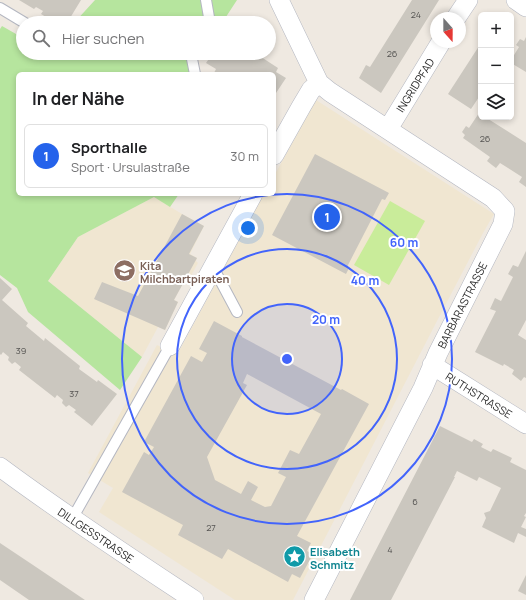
<!DOCTYPE html>
<html lang="de">
<meta charset="utf-8">
<style>
:root{--surface:#fff;--page:#f6f6f6;--text:#202124;--muted:#757577;--line:#e0e0e0;--accent:#2563eb}
body{margin:0;font-family:Manrope,sans-serif;background:var(--page);color:var(--text)}
.controls{position:absolute;right:12px;top:12px;display:grid;overflow:hidden;border-radius:6px;box-shadow:0 2px 6px #0003}
.controls button{width:36px;height:36px;display:grid;place-items:center;padding:0;border:0;border-bottom:1px solid var(--line);background:var(--surface);color:var(--text);font:20px sans-serif}
.compass{position:absolute;left:430px;top:12px;width:36px;height:36px;border-radius:50%;background:var(--surface);box-shadow:0 2px 6px #0003;rotate:159deg}
.you{position:absolute;left:248px;top:228px;width:14px;height:14px;margin:-10px;border:3px solid #fff;border-radius:50%;background:#1a73e8;box-shadow:0 0 0 6px #1a73e833}
.badge{display:grid;place-items:center;width:26px;height:26px;border-radius:50%;background:var(--accent);color:#fff;font-size:13px;font-weight:700}
.pin{position:absolute;translate:-50% -50%;border:2px solid #fff;box-shadow:0 1px 4px #0006}
.list{margin:0;padding:0;list-style:none}
h2{display:flex;justify-content:space-between;align-items:center;height:52px;margin:0;padding:0 16px;font-size:17px}
h2 small{font-size:13px;font-weight:400;color:var(--muted)}
.list li{display:grid;grid-template-columns:26px 1fr auto;gap:12px;align-items:center;box-sizing:border-box;height:64px;margin:0 8px 8px;padding:0 8px;border:1px solid var(--line);border-radius:6px}
.list b{display:block;font-size:15px;white-space:nowrap}
.list p{margin:0;font-size:13px;white-space:nowrap;color:var(--muted)}
.list em{font-size:13px;font-style:normal;color:var(--muted)}
.icon{flex:none;width:22px;height:22px;fill:none;stroke:currentColor;stroke-width:2;stroke-linecap:round;stroke-linejoin:round}
.map{position:relative;flex:none;width:526px;height:600px;overflow:hidden}
.search{position:absolute;background:var(--surface);box-shadow:0 2px 6px #0003;left:16px;top:16px;width:260px;height:44px;display:flex;align-items:center;gap:10px;box-sizing:border-box;padding:0 14px;border-radius:22px;color:var(--muted);font-size:15px}
.panel{position:absolute;background:var(--surface);box-shadow:0 2px 6px #0003;left:16px;top:72px;width:260px;height:124px;border-radius:6px}
.map>svg:first-child{display:block}
.education{fill:#f0e6d1}
.green{fill:#b6e59e}
.pitch{fill:#c9ec9a}
.building{fill:#cbc7bf;fill-rule:evenodd}
.lines{fill:none;stroke-linecap:round;stroke-linejoin:round}
.service-casing{stroke:#b4b7c1;stroke-width:12}
.minor-casing{stroke:#b4b7c1;stroke-width:20}
.service{stroke:#fff;stroke-width:10}
.minor{stroke:#fff;stroke-width:19}
.ring{fill:none;stroke:#4264fb;stroke-width:2}
.labels{text-anchor:middle;dominant-baseline:central;stroke-width:4;stroke-linejoin:round;paint-order:stroke}
.number-label{font-size:9px;fill:#555452}
.street-label{font-size:11px;fill:#2e2e2e;stroke:#fff}
.education-label{font-size:11px;font-weight:bold;fill:#785e54;stroke:#fff;text-anchor:start}
.culture-label{font-size:11px;font-weight:bold;fill:#0d838f;stroke:#fff;text-anchor:start}
.centre{fill:#4264fb;stroke:#fff;stroke-width:2}
.ring-label{font-size:12px;text-anchor:middle;font-weight:bold;fill:#4264fb;stroke:#fff;stroke-width:4;stroke-linejoin:round;paint-order:stroke}
</style>
<div class="map">
<svg width="526" height="600" viewBox="0 0 526 600">
<rect width="100%" height="100%" fill="#efe9e1"/>
<!-- education -->
<path class="education" d="M316,100L494,214L483,233L437,321L293,600H235L99,512L113,488L88,473L157,345L177,355L264,194H274V176Z
M154,197L182,214L204,226L190,254L197,258L196,261L198,263L188,281L185,279L174,300L178,302L165,330L158,327L142,357L48,281L78,237Z"/>
<!-- green -->
<path class="green" d="M95,0H237L222,23H74Z
M2,26L23,38V53H202L196,62L198,74H18V194H179L170,207L154,197L78,237L48,281L142,357L120,390L28,312L17,288L0,275V29Z"/>
<!-- pitch -->
<path class="pitch" d="M390,201L425,221L389,285L354,265Z"/>
<!-- building -->
<path class="building" d="M19,0H81L67,23H56L41,14L43,11L36,7L34,9Z
M412,0H439L381,93L359,78L366,65L370,67Z
M526,37V72L511,63V60L519,47L516,45L520,39L524,41Z
M481,43V94L471,109L448,94Z
M213,53H255L278,68L276,72L286,78L274,96V74H215L214,73L216,69L206,63Z
M479,113L481,114V117H485L526,143V187L519,182L522,177L500,163L496,168L492,165L487,161L490,157L463,138L465,135L462,132L466,126L469,128Z
M315,154L389,193L385,200L382,199L347,267L349,268L346,274L272,235Z
M182,214L204,226L189,254L197,258L174,300L178,302L165,330L94,299L102,282L138,296Z
M526,251V320L518,335L526,340V378L524,377L521,381L512,374L514,370L504,364L503,366L475,352L496,311L490,309L495,298L501,301L513,277L508,274L513,265L518,267Z
M0,278L12,289L2,300L28,323L26,326L44,341L45,338L80,366L79,369L97,382L98,380L117,394L92,426L74,412L76,410L69,405L66,407L62,403L63,400L57,395L55,398L19,370L21,367L15,362L12,364L8,360L9,357L3,352L1,355L0,354Z
M214,321L242,336V337L341,390L342,389L369,404L297,536L311,543L307,551L313,554L300,578L292,574L288,582L228,549L222,559L178,535L183,525L122,492L144,452L149,455L154,447L144,442L191,356L202,362L207,353L199,349ZM247,374L321,414L299,454L290,450L278,473L286,477L271,506L265,507L251,500L258,487L248,481L241,494L215,480L207,457L247,385L243,383Z
M440,426L472,442L474,439L483,444L481,447L491,452L493,449L512,458L510,462L526,470V513L524,516L526,517L521,527L526,529V537L518,533L514,543L482,527L486,518L484,513L490,511L501,488L479,477L477,481L457,471L454,477H455L391,600H350Z
M0,543L33,565L85,600H29L16,591L0,580Z
M526,575V595L518,591Z"/>
<g class="lines">
<defs>
<path id="service" d="M206,0L210,23
M0,8L25,23
M192,53L191,54L195,74
M213,267L237,312
M72,519L170,346"/>
<path id="minor" d="M279,0L319,83L330,92L493,198L505,211L503,224L438,353L423,388L314,600
M516,0L526,7
M456,18L468,0
M388,129L441,42
M274,155L301,107L311,90L319,83
M170,346L253,194
M432,365L526,424
M0,467C63,514 129,557 194,600"/>
</defs>
<!-- service casing -->
<use href="#service" class="service-casing"/>
<!-- minor casing -->
<use href="#minor" class="minor-casing"/>
<!-- service -->
<use href="#service" class="service"/>
<!-- minor -->
<use href="#minor" class="minor"/>
</g>
<!-- distance rings -->
<circle cx="287" cy="359" r="55" fill="#4264fb" fill-opacity=".12"/>
<g class="ring">
<circle cx="287" cy="359" r="55"/>
<circle cx="287" cy="359" r="110"/>
<circle cx="287" cy="359" r="165"/>
</g>
<!-- icons -->
<defs>
<symbol id="school-disc" viewBox="-11 -11 22 22"><circle r="9.5" fill="#8d6e63" stroke="#fff"/><path d="M0-5L7-2L0 1L-7-2ZM-4 1L0 2.5L4 1V4Q0 6-4 4Z" fill="#fff"/></symbol>
<symbol id="sight-disc" viewBox="-11 -11 22 22"><circle r="9.5" fill="#0f9aa8" stroke="#fff"/><path d="M0-6L1.8-2.2L6-1.7L2.9 1.2L3.7 5.4L0 3.3L-3.7 5.4L-2.9 1.2L-6-1.7L-1.8-2.2Z" fill="#fff"/></symbol>
</defs>
<g fill-rule="evenodd">
<use href="#school-disc" x="112" y="258" width="25" height="25"/>
<use href="#sight-disc" x="282" y="544" width="25" height="25"/>
</g>
<g class="labels">
<!-- number labels -->
<g class="number-label">
<text x="416" y="14">24</text>
<text x="392" y="53">26</text>
<text x="485" y="138">26</text>
<text x="21" y="350">39</text>
<text x="74" y="393">37</text>
<text x="415" y="501">6</text>
<text x="211" y="527">27</text>
<text x="390" y="549">4</text>
</g>
<!-- street labels -->
<g class="street-label">
<text transform="translate(415 85) rotate(-58)">INGRIDPFAD</text>
<text transform="translate(462 305) rotate(-63)">BARBARASTRASSE</text>
<text transform="translate(479 395) rotate(32)">RUTHSTRASSE</text>
<text transform="translate(96 535) rotate(34)">DILLGESSTRASSE</text>
</g>
<!-- education labels -->
<g class="education-label">
<text x="140" y="265">Kita<tspan x="140" dy="13">Milchbartpiraten</tspan></text>
</g>
<!-- culture labels -->
<g class="culture-label">
<text x="310" y="551">Elisabeth<tspan x="310" dy="13">Schmitz</tspan></text>
</g>
</g>
<circle cx="287" cy="359" r="6" class="centre"/>
<g class="ring-label">
<text x="404" y="247">60 m</text>
<text x="365" y="285">40 m</text>
<text x="326" y="324">20 m</text>
</g>
</svg>
<div class="controls">
<button>+</button>
<button>−</button>
<button><svg class="icon" aria-label="layers" viewBox="0 0 24 24"><path d="M12 4l9 5-9 5-9-5zM3 14l9 5 9-5"/></svg></button>
</div>
<svg class="compass" viewBox="-18 -18 36 36"><path d="M0-13l5 13h-10z" fill="#e53935"/><path d="M0 13l5-13h-10z" fill="#757577"/></svg>
<div class="you"></div>
<div class="pin badge" style="left:327px;top:217px">1</div>
<div class="search"><svg class="icon" aria-label="search" viewBox="0 0 24 24"><circle cx="10" cy="10" r="6"/><path d="M15 15l6 6"/></svg>Hier suchen</div>
<section class="panel">
<h2>In der Nähe<small></small></h2>
<ul class="list">
<li><span class="badge">1</span><div><b>Sporthalle</b><p>Sport · Ursulastraße</p></div><em>30 m</em></li>
</ul>
</section>
</div>
